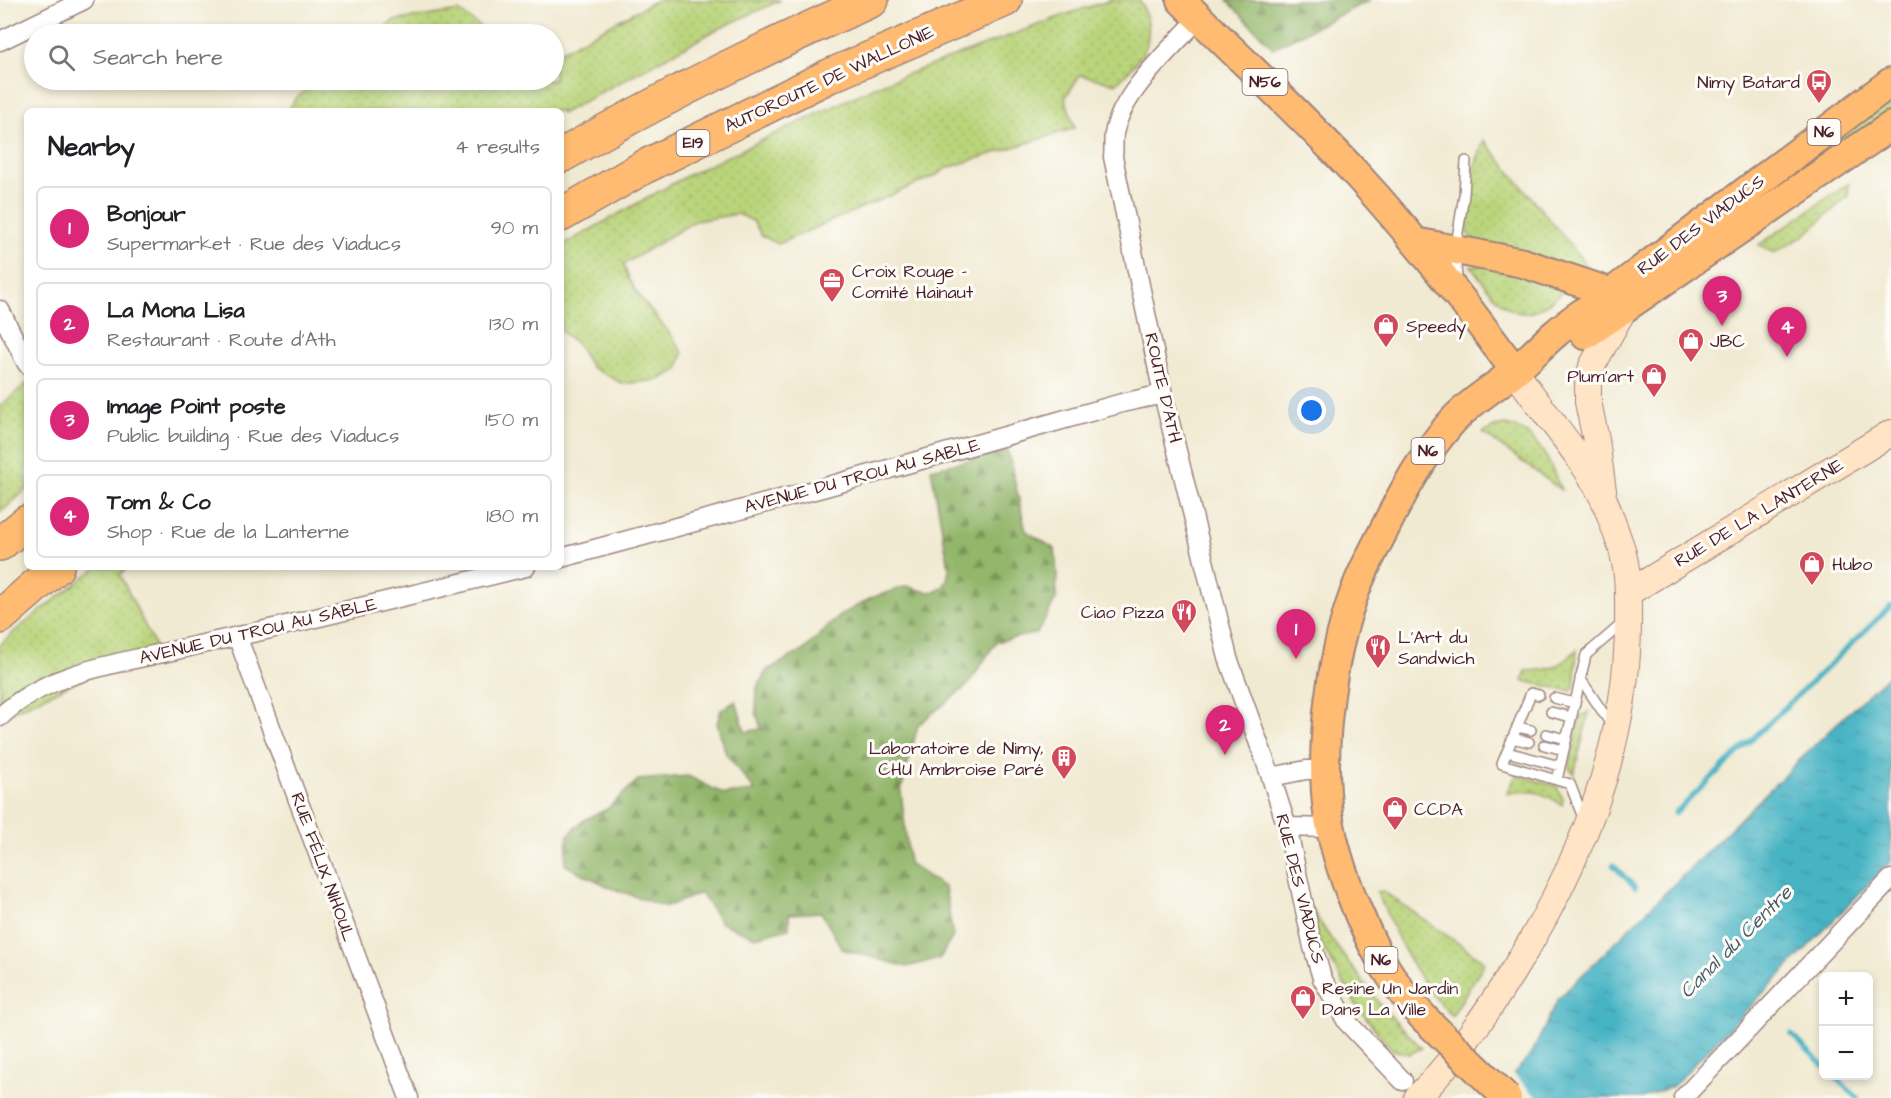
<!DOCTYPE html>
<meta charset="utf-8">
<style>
:root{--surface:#fff;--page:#f2f2f2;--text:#202124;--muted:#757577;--line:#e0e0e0;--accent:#db2777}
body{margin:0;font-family:"Architects Daughter",sans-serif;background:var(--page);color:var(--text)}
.controls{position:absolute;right:18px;bottom:18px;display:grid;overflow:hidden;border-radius:9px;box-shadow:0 3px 9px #0003}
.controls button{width:54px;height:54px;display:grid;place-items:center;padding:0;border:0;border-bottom:2px solid var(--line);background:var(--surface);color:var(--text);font:30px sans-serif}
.you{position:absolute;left:1312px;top:411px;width:21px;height:21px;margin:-15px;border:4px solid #fff;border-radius:50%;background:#1a73e8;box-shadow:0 0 0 9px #1a73e833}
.badge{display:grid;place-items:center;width:39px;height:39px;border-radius:50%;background:var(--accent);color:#fff;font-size:20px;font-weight:700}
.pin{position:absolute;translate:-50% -50px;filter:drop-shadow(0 2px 3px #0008)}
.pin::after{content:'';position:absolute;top:32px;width:21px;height:18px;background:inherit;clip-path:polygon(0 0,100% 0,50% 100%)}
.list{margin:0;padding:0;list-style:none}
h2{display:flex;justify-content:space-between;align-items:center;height:78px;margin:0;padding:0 24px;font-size:26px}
h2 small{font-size:20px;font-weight:400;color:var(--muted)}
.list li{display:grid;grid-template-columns:39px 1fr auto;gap:18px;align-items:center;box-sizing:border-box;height:84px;margin:0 12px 12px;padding:0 12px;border:2px solid var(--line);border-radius:9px}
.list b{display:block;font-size:22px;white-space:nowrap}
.list p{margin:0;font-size:20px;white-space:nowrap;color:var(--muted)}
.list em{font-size:20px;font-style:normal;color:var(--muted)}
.icon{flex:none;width:33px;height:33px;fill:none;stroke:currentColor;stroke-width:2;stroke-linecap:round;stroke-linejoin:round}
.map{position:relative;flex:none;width:1891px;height:1098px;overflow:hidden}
.search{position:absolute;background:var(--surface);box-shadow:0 3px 9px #0003;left:24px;top:24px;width:540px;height:66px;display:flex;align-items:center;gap:15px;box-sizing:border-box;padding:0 21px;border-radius:33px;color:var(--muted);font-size:22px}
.panel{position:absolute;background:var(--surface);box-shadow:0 3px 9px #0003;left:24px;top:108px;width:540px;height:462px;border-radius:9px}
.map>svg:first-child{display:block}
.grass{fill:url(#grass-dots);stroke:#827a52;stroke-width:1.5}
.forest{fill:url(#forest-firs);stroke:#6e6a4a;stroke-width:1.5}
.water{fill:url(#water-ripples);stroke:#486a78;stroke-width:1.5}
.pier{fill:#f1ead2}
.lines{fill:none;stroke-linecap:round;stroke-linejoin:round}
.stream{stroke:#47b4c4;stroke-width:5}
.lane-casing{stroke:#9e847e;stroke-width:12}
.street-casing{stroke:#9e847e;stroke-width:21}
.secondary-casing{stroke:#9e847e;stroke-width:28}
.primary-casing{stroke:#9e847e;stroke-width:32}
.highway-casing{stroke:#9e847e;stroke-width:36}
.lane{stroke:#fff;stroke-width:9}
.street{stroke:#fff;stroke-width:18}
.secondary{stroke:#ffe4c6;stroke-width:26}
.primary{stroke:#ffbb71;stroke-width:28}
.highway{stroke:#ffbb71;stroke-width:33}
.primary-bridge-casing{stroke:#9e847e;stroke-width:32;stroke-linecap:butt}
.primary-bridge{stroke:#ffbb71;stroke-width:28}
.labels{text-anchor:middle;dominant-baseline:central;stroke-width:6;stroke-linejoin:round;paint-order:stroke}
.shield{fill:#fdfcf7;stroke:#806168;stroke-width:1.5}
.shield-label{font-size:16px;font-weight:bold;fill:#4a1f2b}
.street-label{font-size:18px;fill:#4a1f2b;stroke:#fdfcf7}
.poi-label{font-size:18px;fill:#4a1f2b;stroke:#fdfcf7;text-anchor:start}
.water-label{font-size:20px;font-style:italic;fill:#495b68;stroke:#fdfcf7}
</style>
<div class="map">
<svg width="1891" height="1098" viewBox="0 0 1891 1098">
<defs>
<pattern id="grass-dots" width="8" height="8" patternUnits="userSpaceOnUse" patternTransform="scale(1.5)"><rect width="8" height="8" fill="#b9d47a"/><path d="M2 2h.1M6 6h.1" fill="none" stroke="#a1b66a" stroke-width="1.8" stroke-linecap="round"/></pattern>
<pattern id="forest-firs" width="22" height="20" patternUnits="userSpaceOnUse" patternTransform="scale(1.5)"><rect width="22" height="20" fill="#92b66a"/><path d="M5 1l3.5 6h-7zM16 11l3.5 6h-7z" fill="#799357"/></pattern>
<pattern id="water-ripples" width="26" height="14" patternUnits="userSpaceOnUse" patternTransform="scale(1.5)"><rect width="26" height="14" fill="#47b4c4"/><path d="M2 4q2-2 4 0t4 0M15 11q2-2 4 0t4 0" fill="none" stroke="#3d929f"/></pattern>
</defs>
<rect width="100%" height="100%" fill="#fdfcf7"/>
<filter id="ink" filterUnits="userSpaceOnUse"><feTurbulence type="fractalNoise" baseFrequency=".0167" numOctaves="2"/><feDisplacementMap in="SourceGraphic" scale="12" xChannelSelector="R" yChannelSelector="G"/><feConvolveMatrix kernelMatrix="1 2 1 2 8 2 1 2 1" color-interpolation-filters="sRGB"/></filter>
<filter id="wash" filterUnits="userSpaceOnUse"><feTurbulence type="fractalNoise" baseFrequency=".008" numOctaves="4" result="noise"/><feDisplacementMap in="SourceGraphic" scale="24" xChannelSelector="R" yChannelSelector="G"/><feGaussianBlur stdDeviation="1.35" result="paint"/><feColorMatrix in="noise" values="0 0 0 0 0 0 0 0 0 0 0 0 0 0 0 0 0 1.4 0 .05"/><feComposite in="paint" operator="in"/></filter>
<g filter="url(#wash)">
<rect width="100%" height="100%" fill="#f1ead2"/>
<!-- grass -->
<path class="grass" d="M657,0H781L716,30L561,114V111H288L295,99L319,80H554V55Z
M1111,0H1139C1150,15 1152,39 1142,55C1135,66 1124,75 1116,84L1080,75L1065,98L1075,128L947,168L935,176L778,244L762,236L753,221L738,214L695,221L624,264C633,300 666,322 683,353L678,370L658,380L623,384L591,367L577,344L561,331V246L690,174L879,85L1067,14Z
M459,11L490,34H376L393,21Z
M1891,95V115L1864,135L1758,199Z
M1484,140L1591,270L1583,275L1472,245L1467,230V221L1472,174Z
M1849,183L1848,196L1804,236L1774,253L1759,245Z
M1494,264L1568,288C1558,295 1545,308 1532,312C1506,320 1485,284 1471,266Z
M27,383V489L0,513V406Z
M1505,425C1536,429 1551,463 1561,490L1483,433L1494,427Z
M97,567H128L120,575L159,654L117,663L0,717V645L16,630Z
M1577,650L1574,687L1571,691L1523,681L1526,671C1555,670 1556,668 1577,650Z
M1589,712L1574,774L1569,767L1580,716Z
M1516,775L1556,786L1563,799L1562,805C1542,791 1530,789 1507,794Z
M1383,891L1485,962L1452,1016C1417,983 1396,936 1377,892Z
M1307,902L1331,939L1382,1007L1422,1048L1409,1054L1393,1050L1383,1040L1355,1003L1311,926Z"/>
<!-- forest -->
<path class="forest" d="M1227,0H1370L1273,48Z
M1008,451L1026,531L1055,549L1057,575L1056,599L1037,633L996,642L968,685L918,725L901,791L909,863L945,888L953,936L940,958L907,967L842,949L821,912L789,914V928L755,937L721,923L701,893L666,907L611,888L565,865L568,835L584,820L607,809L638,780L688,776L724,794L755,791L726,754L717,723L721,710L736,701L745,732L761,729L756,712L757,687L767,670L804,650L839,616L873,597L907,586C929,595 947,597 949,568L931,469Z"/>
<!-- water -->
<path class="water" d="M1891,673V861L1673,1086L1642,1098H1491L1531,1055L1558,999L1833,727Z"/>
<!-- pier -->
<path class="pier" d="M1511,1072L1538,1098H1488Z"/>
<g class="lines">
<!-- stream -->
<path class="stream" d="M1675,813L1891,606
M1613,865L1635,887
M1791,1034L1824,1066
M1834,1076L1858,1098"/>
</g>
</g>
<g filter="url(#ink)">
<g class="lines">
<defs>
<path id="lane" d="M1457,279L1455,251L1464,195L1466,161
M1580,678L1612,726
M1539,695L1531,693L1502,764L1570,784L1584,820
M1554,698L1575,703
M1551,712L1571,717
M1517,727L1531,730
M1546,734L1566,739
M1512,738L1529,742
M1544,745L1564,750
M1507,752L1560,766
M1557,780L1586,655L1623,623"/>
<path id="street" d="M1199,18C1172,48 1121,93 1114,134C1113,141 1114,150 1113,157L1163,394L1228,658L1271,777L1287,827L1313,947L1322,978L1347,1022L1403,1081
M0,41L84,0
M0,310L27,364
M561,558L829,486L1122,403L1163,394
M237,636L409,1098
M0,717C45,673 114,664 172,651C206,643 240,636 274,628C358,608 442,588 526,567
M1271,777L1306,770H1326
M1287,827L1331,828
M1683,1098L1891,879"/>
<path id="secondary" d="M1603,491L1596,440L1588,402V383L1592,366L1624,309
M1628,593L1891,433
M1417,1098C1454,1060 1485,1016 1513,971C1579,866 1628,747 1628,622C1628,599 1629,576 1623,554C1622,547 1618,539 1616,532C1612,522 1609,512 1605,502C1582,454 1544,415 1515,371"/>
<path id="primary" d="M1181,0C1240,59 1302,115 1358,176C1415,238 1466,304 1515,371
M1415,242L1523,263L1612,293
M1585,335L1891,126
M1425,1019C1394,987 1375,953 1358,912C1345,881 1333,847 1328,813C1319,742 1332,647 1359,581C1367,562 1377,544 1386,526C1404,490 1423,455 1450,424C1467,404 1491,390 1511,374C1527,362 1540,346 1556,333C1574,317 1595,305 1615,290C1707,221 1798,151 1891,82"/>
<path id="highway" d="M561,156C661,98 766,47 872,0
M561,215L644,167L829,76L1005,0
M0,544L27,522
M0,617L57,567"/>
</defs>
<!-- lane casing -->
<use href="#lane" class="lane-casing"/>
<!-- street casing -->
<use href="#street" class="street-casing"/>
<!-- secondary casing -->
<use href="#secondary" class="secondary-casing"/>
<!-- primary casing -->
<use href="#primary" class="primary-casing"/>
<!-- highway casing -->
<use href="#highway" class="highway-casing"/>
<!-- lane -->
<use href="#lane" class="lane"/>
<!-- street -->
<use href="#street" class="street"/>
<!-- secondary -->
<use href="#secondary" class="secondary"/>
<!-- primary -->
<use href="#primary" class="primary"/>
<!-- highway -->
<use href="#highway" class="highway"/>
<defs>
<path id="primary-bridge" d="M1425,1019L1507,1098"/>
</defs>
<!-- primary-bridge casing -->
<use href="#primary-bridge" class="primary-bridge-casing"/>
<!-- primary-bridge -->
<use href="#primary-bridge" class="primary-bridge"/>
</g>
</g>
<!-- icons -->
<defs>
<symbol id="bus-pin" viewBox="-11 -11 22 30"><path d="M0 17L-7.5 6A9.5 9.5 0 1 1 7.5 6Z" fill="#d1495b" stroke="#fdfcf7"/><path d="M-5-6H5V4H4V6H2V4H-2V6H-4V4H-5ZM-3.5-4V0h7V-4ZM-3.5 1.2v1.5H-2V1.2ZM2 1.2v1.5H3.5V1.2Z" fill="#fff"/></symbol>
<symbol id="office-pin" viewBox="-11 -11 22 30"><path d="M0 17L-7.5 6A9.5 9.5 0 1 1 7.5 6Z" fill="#d1495b" stroke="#fdfcf7"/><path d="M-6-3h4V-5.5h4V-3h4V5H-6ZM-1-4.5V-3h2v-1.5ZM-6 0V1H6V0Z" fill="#fff"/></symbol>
<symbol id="shop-pin" viewBox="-11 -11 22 30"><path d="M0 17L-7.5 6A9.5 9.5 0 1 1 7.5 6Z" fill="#d1495b" stroke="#fdfcf7"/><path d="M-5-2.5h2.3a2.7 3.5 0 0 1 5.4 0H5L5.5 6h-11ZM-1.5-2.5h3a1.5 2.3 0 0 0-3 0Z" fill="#fff"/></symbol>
<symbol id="restaurant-pin" viewBox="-11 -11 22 30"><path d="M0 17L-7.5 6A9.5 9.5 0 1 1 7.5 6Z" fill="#d1495b" stroke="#fdfcf7"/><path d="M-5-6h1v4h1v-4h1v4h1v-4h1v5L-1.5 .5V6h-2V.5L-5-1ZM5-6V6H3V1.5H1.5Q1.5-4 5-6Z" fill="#fff"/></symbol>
<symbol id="building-pin" viewBox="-11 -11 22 30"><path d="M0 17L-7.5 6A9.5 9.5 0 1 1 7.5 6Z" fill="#d1495b" stroke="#fdfcf7"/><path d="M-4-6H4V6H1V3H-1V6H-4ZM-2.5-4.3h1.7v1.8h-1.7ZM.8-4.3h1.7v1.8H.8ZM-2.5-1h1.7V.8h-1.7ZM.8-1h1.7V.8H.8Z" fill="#fff"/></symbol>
</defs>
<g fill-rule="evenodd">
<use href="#bus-pin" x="1804" y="67" width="30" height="40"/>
<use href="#office-pin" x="817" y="266" width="30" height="40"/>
<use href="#shop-pin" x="1371" y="311" width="30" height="40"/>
<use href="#shop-pin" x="1676" y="326" width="30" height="40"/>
<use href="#shop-pin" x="1639" y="361" width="30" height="40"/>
<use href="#shop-pin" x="1797" y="549" width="30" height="40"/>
<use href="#restaurant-pin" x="1169" y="597" width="30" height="40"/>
<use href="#restaurant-pin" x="1363" y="632" width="30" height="40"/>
<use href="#building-pin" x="1049" y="743" width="30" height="40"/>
<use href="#shop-pin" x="1380" y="794" width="30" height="40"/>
<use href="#shop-pin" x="1288" y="983" width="30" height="40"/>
</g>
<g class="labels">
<!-- shield labels -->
<g class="shield">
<rect x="1242.5" y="69" width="45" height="26" rx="4.5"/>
<rect x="1807.5" y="119" width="33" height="26" rx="4.5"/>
<rect x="676.5" y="130" width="33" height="26" rx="4.5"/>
<rect x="1411.5" y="438" width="33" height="26" rx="4.5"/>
<rect x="1364.5" y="947" width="33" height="26" rx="4.5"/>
</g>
<g class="shield-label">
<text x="1265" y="82">N56</text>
<text x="1824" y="132">N6</text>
<text x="693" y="143">E19</text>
<text x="1428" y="451">N6</text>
<text x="1381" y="960">N6</text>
</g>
<!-- street labels -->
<g class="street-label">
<text transform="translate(829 79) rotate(-25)">AUTOROUTE DE WALLONIE</text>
<text transform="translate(1701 225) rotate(-37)">RUE DES VIADUCS</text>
<text transform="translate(1163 388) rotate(77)">ROUTE D'ATH</text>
<text transform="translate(862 476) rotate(-15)">AVENUE DU TROU AU SABLE</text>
<text transform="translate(1759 513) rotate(-31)">RUE DE LA LANTERNE</text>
<text transform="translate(258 631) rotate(-13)">AVENUE DU TROU AU SABLE</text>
<text transform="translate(323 867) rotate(70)">RUE FÉLIX NIHOUL</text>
<text transform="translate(1300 889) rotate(76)">RUE DES VIADUCS</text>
</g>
<!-- poi labels -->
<g class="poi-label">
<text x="1800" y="82" text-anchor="end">Nimy Batard</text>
<text x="852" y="271">Croix Rouge -<tspan x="852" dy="21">Comité Hainaut</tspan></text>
<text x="1406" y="326">Speedy</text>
<text x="1710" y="341">JBC</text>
<text x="1634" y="376" text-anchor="end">Plum'art</text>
<text x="1832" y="564">Hubo</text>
<text x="1164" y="612" text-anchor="end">Ciao Pizza</text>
<text x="1398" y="637">L'Art du<tspan x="1398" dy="21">Sandwich</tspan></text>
<text x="1044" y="748" text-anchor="end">Laboratoire de Nimy,<tspan x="1044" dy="21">CHU Ambroise Paré</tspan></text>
<text x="1414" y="809">CCDA</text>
<text x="1322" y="988">Resine Un Jardin<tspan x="1322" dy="21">Dans La Ville</tspan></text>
</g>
<!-- water labels -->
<g class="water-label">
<text transform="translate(1736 942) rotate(-45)">Canal du Centre</text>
</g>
</g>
</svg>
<div class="controls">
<button>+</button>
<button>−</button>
</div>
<div class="you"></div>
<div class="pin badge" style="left:1296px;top:659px">1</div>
<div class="pin badge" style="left:1225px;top:755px">2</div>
<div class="pin badge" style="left:1722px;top:326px">3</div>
<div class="pin badge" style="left:1787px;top:357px">4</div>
<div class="search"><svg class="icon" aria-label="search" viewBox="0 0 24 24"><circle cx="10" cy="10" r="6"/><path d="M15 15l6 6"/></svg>Search here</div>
<section class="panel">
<h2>Nearby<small>4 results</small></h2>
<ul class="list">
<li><span class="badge">1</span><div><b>Bonjour</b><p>Supermarket · Rue des Viaducs</p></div><em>90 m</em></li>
<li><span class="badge">2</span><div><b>La Mona Lisa</b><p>Restaurant · Route d'Ath</p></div><em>130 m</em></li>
<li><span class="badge">3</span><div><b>Image Point poste</b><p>Public building · Rue des Viaducs</p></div><em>150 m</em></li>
<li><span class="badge">4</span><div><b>Tom &amp; Co</b><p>Shop · Rue de la Lanterne</p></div><em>180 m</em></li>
</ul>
</section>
</div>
